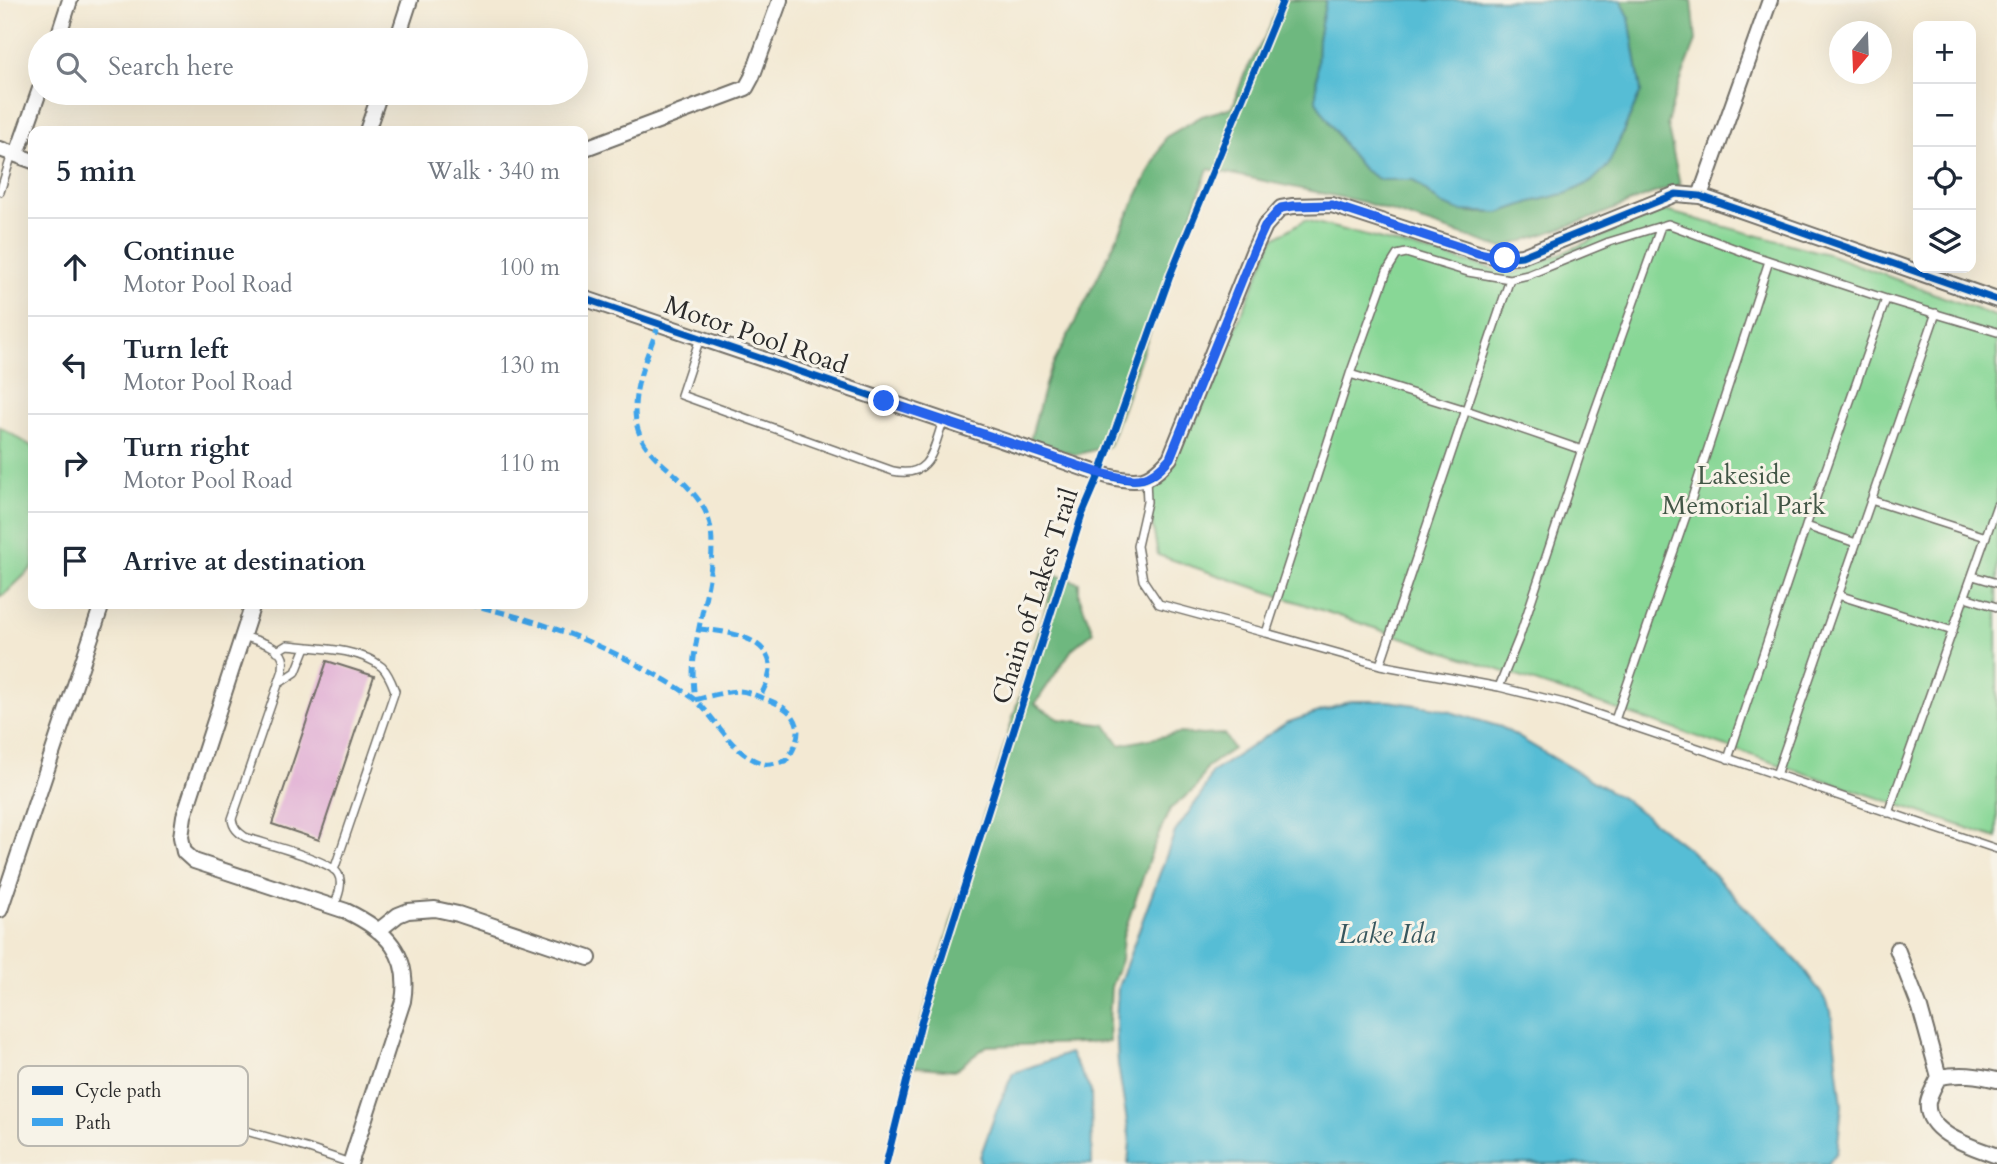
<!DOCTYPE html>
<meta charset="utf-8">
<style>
:root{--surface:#fff;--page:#f2f2f3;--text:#1f2937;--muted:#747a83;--line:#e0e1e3}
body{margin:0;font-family:Cardo,serif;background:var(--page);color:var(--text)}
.controls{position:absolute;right:21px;top:21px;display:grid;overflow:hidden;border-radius:14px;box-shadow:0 7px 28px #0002}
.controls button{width:63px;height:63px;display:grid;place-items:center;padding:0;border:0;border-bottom:2px solid var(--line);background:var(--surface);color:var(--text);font:35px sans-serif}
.compass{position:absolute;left:1829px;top:21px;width:63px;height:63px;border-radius:50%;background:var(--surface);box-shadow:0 7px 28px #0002;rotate:199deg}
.stop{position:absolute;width:21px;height:21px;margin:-16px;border:5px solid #2563eb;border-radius:50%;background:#fff}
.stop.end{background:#2563eb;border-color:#fff;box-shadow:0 2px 7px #0008}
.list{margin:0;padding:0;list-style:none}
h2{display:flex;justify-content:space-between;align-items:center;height:91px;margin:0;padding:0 28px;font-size:30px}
h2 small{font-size:23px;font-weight:400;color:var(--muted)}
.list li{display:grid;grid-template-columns:46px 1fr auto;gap:21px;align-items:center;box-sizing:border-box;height:98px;padding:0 28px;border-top:2px solid var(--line)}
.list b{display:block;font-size:26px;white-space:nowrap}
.list p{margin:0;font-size:23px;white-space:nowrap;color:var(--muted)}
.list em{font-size:23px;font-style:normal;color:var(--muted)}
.icon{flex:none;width:38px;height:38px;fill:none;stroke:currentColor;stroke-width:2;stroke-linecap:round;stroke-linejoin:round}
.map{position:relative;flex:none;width:1997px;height:1164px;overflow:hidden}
.search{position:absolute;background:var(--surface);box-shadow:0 7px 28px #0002;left:28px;top:28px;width:560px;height:77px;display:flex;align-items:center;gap:18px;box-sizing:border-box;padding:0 24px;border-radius:38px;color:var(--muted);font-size:26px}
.panel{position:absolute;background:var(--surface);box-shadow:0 7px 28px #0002;left:28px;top:126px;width:560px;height:483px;border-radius:14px}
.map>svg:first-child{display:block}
.green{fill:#88d796;stroke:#5a8160;stroke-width:2}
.forest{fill:#6eb87f;stroke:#4c7255;stroke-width:2}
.water{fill:#57bdd5;stroke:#417480;stroke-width:2}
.building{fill:#e2b2d5}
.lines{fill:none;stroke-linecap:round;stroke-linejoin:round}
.service-casing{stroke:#716e66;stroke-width:10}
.minor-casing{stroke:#716e66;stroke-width:18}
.service{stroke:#fff;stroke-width:7}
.minor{stroke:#fff;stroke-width:14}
.quiet{stroke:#3ea3eb;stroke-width:5;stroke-dasharray:10 5;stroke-linecap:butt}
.cycleway-casing{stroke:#f7f3e8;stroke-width:11}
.cycleway{stroke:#0057b8;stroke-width:7}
.route{stroke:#2563eb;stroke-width:9}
.labels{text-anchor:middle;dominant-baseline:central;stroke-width:6;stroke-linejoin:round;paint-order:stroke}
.street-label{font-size:26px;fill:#2b2b2b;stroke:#f7f3e8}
.park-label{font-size:26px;fill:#425646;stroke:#f7f3e8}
.water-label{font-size:28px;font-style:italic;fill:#38575e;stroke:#f7f3e8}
.key{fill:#f7f3e8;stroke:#bab7af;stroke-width:2}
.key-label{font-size:19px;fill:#2b2b2b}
</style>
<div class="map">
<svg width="1997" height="1164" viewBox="0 0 1997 1164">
<rect width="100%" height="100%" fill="#f7f3e8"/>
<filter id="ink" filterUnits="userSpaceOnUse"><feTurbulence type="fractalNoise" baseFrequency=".0143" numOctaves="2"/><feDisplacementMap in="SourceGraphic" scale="14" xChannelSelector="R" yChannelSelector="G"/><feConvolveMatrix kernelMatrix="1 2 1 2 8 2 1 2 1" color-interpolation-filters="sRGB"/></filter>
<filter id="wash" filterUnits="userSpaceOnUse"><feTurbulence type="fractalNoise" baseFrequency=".00686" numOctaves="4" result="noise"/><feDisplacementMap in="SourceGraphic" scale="28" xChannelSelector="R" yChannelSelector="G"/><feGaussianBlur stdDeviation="1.57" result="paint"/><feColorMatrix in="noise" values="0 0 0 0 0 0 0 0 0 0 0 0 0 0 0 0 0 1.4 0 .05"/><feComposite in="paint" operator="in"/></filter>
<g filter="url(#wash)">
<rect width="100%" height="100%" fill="#f3e9d3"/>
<!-- green -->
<path class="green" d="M1662,210L1831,255L1997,317V838L1158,555L1147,494L1202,408L1273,239L1305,220L1513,274Z
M0,427L33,447V567L7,592L0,597Z"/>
<!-- forest -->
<path class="forest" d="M1279,0H1326L1318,39L1316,101L1346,148L1363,169L1380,180H1413L1441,204L1472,213H1499L1531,202L1568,193L1591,182L1620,140L1641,91L1629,17L1621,0H1692L1696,41L1675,95L1667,124L1680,185L1651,194L1592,218L1502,248L1363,202L1208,169L1109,446L1075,455L1030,440L1048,374L1088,297L1166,137L1202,116L1233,107L1243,77L1269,29Z
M1056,575L1079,583V596L1093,632L1073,648L1035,704L1059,719L1106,725L1120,745L1180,733L1202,735L1224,734L1233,749L1207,767L1196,788L1170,809L1153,848L1123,936L1121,960L1111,987L1109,1022L1110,1042L987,1046L955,1070L908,1066Z"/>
<!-- water -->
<path class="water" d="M1326,0H1621L1629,17L1641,91L1608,166L1591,182L1568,193L1531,202L1499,213L1460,211L1441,204L1413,180H1380L1363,169L1346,148L1316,101L1318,39Z
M1352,701H1388L1437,708L1501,727L1625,800L1690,850L1800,964L1823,996L1831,1011L1842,1105L1837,1152L1828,1164H1128L1130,1141L1118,1065L1116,1022L1118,987L1175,832L1203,792L1211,773L1286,723Z
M1070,1053L1091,1091L1092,1164H981L980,1157L997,1109L1013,1073Z"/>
<g id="blocks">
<!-- building -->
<path class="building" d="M327,661L374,676L319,840L272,824Z"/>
</g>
</g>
<g filter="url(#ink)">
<use href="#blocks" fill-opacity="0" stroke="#716e66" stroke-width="2"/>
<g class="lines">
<defs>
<path id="service" d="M0,192L12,154
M1997,332L1886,299L1752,255L1668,224L1609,242L1528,275L1510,279L1468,272L1406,253L1397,255L1387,271L1350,374L1266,633L1380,665L1499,687L1564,703L1997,849
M700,338L681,395L893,471C931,479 933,449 943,421
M1350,374L1466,410L1582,450
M1146,478L1147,502L1137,546L1143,580L1159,604L1266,633
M1871,500L1986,537
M1856,543L1806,526L1886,299
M1973,576L1997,583
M1838,595L1953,631
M1965,597L1997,607
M243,636C254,640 279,645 283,658C284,662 283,666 283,670L232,819C233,828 238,832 245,837C264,844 329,859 338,874C344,884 337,898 334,907
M277,651L287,645C315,648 360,648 382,667C389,674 392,683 395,691L334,870
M1380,665L1510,279
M278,684L296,672L306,647
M1499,687L1519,638L1592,419L1661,226
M1615,720L1688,510L1769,261
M1728,759L1806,526
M1776,775L1936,313
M1888,813L1997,505
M166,1108L306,1148L350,1163"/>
<path id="minor" d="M57,40L70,0
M397,40L410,0
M367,131L380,93
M0,149L33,161
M583,149L746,88L752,77L780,0
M17,154L40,89
M1700,196L1770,0
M583,298L1066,462C1086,469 1122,484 1143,479C1154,476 1163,466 1170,458L1253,252L1265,226L1281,208L1293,206L1332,205L1478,253L1505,258L1522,256L1676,194L1700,196L1997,300
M253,604L184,816L181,837L184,852L194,861L346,911C386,930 411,954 403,1001L350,1164
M0,910L102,604
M378,931L398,915L408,911L435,909L458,914L589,958
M1897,949L1920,1008L1939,1077
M1997,1080C1977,1075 1960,1073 1939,1077C1935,1085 1930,1093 1928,1102C1924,1134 1974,1147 1997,1156"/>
</defs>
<!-- service casing -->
<use href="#service" class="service-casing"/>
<!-- minor casing -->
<use href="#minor" class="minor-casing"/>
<!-- service -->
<use href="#service" class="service"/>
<!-- minor -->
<use href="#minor" class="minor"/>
<!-- quiet -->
<path class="quiet" d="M659,324C645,363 618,414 650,451C660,463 674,473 685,484C698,498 708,510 711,530C716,570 700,612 695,651C692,667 693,684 695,700
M467,604C530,618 577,634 634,663C654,674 676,685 694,699C717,718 732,756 765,764C771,765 779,762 786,761C810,728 796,708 760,697C753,694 745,691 738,691C724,692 709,696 695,700
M699,629C722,631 765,635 770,664C771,676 765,687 760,697"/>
<defs>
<path id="cycleway" d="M583,298L1066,462C1086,469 1122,484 1143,479C1154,476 1163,466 1170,458L1253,252L1265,226L1281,208L1293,206L1332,205L1478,253L1505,258L1522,256L1676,194L1700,196L1997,300
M886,1164L921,1023L1082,515L1100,473L1171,273L1283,0"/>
</defs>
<!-- cycleway casing -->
<use href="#cycleway" class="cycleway-casing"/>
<!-- cycleway -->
<use href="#cycleway" class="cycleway"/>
</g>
</g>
<g class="lines" filter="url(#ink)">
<!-- route -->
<path class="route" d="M884,401L1100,473C1133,480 1145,487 1170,458L1253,252L1265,226L1281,208L1293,206L1332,205L1478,253L1505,258"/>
</g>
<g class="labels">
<!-- street labels -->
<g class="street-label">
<text transform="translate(756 335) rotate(19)">Motor Pool Road</text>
<text transform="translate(1035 596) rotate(-72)">Chain of Lakes Trail</text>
</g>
<!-- park labels -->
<g class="park-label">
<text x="1744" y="475">Lakeside<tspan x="1744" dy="30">Memorial Park</tspan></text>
</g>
<!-- water labels -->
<g class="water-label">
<text x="1387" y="934">Lake Ida</text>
</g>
</g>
<!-- legend -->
<rect x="18" y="1066" width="230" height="80" rx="10" class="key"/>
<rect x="32" y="1086" width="31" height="9" fill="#0057b8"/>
<rect x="32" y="1118" width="31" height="8" fill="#3ea3eb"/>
<g class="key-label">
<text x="75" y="1097">Cycle path</text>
<text x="75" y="1129">Path</text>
</g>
</svg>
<div class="controls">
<button>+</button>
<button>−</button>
<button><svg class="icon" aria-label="locate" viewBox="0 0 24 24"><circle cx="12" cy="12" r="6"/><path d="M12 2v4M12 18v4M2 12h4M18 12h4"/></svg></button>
<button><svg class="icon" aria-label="layers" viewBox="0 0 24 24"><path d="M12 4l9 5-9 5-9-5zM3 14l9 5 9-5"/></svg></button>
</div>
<svg class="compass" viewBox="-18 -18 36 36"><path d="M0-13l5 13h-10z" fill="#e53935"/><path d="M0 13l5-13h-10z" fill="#747a83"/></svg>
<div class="stop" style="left:1505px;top:258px"></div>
<div class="stop end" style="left:884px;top:401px"></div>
<div class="search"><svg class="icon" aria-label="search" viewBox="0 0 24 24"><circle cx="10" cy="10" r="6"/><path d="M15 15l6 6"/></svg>Search here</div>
<section class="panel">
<h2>5 min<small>Walk · 340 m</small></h2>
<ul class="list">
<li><svg class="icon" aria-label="ahead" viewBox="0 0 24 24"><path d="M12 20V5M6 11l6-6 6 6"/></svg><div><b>Continue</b><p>Motor Pool Road</p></div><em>100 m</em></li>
<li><svg class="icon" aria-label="left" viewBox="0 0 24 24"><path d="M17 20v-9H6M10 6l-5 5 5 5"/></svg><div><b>Turn left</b><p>Motor Pool Road</p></div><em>130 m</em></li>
<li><svg class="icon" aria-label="right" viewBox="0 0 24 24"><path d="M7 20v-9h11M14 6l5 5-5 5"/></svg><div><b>Turn right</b><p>Motor Pool Road</p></div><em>110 m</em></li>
<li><svg class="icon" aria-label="arrive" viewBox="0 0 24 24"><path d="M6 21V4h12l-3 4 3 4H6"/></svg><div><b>Arrive at destination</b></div></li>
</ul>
</section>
</div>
